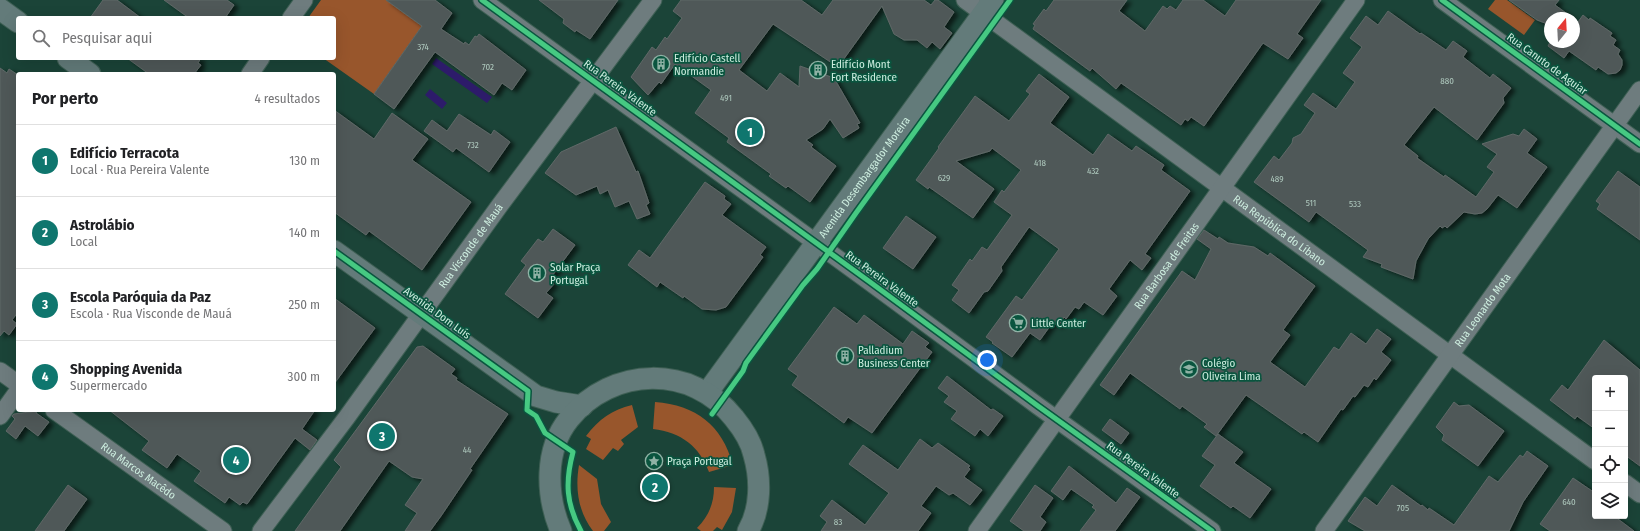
<!DOCTYPE html>
<html lang="pt">
<meta charset="utf-8">
<style>
:root{--surface:#fff;--page:#f2f2f2;--text:#202124;--muted:#757577;--line:#e0e0e0;--accent:#0f766e}
body{margin:0;font-family:"Fira Sans Condensed",sans-serif;background:var(--page);color:var(--text)}
.controls{position:absolute;right:12px;bottom:12px;display:grid;overflow:hidden;border-radius:4px;box-shadow:0 4px 16px #0002}
.controls button{width:36px;height:36px;display:grid;place-items:center;padding:0;border:0;border-bottom:1px solid var(--line);background:var(--surface);color:var(--text);font:20px sans-serif}
.compass{position:absolute;left:1544px;top:12px;width:36px;height:36px;border-radius:50%;background:var(--surface);box-shadow:0 4px 16px #0002;rotate:18deg}
.you{position:absolute;left:987px;top:360px;width:14px;height:14px;margin:-10px;border:3px solid #fff;border-radius:50%;background:#1a73e8;box-shadow:0 0 0 6px #1a73e833}
.badge{display:grid;place-items:center;width:26px;height:26px;border-radius:50%;background:var(--accent);color:#fff;font-size:13px;font-weight:700}
.pin{position:absolute;translate:-50% -50%;border:2px solid #fff;box-shadow:0 1px 4px #0006}
.list{margin:0;padding:0;list-style:none}
h2{display:flex;justify-content:space-between;align-items:center;height:52px;margin:0;padding:0 16px;font-size:17px}
h2 small{font-size:13px;font-weight:400;color:var(--muted)}
.list li{display:grid;grid-template-columns:26px 1fr auto;gap:12px;align-items:center;box-sizing:border-box;height:72px;padding:0 16px;border-top:1px solid var(--line)}
.list b{display:block;font-size:15px;white-space:nowrap}
.list p{margin:0;font-size:13px;white-space:nowrap;color:var(--muted)}
.list em{font-size:13px;font-style:normal;color:var(--muted)}
.icon{flex:none;width:22px;height:22px;fill:none;stroke:currentColor;stroke-width:2;stroke-linecap:round;stroke-linejoin:round}
.map{position:relative;flex:none;width:1640px;height:531px;overflow:hidden}
.search{position:absolute;background:var(--surface);box-shadow:0 4px 16px #0002;left:16px;top:16px;width:320px;height:44px;display:flex;align-items:center;gap:10px;box-sizing:border-box;padding:0 14px;border-radius:4px;color:var(--muted);font-size:15px}
.panel{position:absolute;background:var(--surface);box-shadow:0 4px 16px #0002;left:16px;top:72px;width:320px;height:340px;border-radius:4px}
.map>svg:first-child{display:block}
.green{fill:#98562c}
.water{fill:#2d1b6a}
.building{fill:#505958;stroke:#5f6867;filter:url(#shadow)}
.lines{fill:none;stroke-linecap:round;stroke-linejoin:round}
.minor-casing{stroke:#3e5f54;stroke-width:19}
.major-casing{stroke:#3e5f54;stroke-width:23}
.minor{stroke:#6e7c7e;stroke-width:17}
.major{stroke:#637b7a;stroke-width:21}
.cycleway-casing{stroke:#0a553f;stroke-width:8}
.cycleway{stroke:#46c982;stroke-width:5}
.labels{text-anchor:middle;dominant-baseline:central;stroke-width:3.5;stroke-linejoin:round;paint-order:stroke}
.number-label{font-size:9px;fill:#aec8bd}
.poi-label{font-size:11px;fill:#cdeddf;stroke:#0a553f;text-anchor:start}
.street-label{font-size:11px;fill:#cdeddf;stroke:#0a553f}
</style>
<div class="map">
<svg width="1640" height="531" viewBox="0 0 1640 531">
<defs>
<filter id="shadow"><feDropShadow dx="4.5" dy="2.5" stdDeviation="2" flood-color="#0009"/></filter>
</defs>
<rect width="100%" height="100%" fill="#1b4438"/>
<!-- green -->
<path class="green" d="M321,0H386L422,26L374,94L323,58H334V18H308Z
M1495,0H1507L1535,20L1524,35L1488,9Z
M655,402C696,405 722,425 733,465L709,472C700,447 681,432 653,429Z
M632,405L638,427L621,440L624,444L618,451L613,448L603,460L586,449L591,439L586,436C599,419 612,410 632,405Z
M579,465L597,479L601,504L611,522L604,531H593C578,511 575,489 579,465Z
M714,487L736,488L732,512L722,530L717,527L713,531H701L697,528C709,516 714,503 714,487Z"/>
<!-- water -->
<path class="water" d="M436,58L492,97L487,103L432,64Z
M430,89L447,103L442,109L425,95Z"/>
<!-- building -->
<path class="building" d="M103,0H117L141,18H90Z
M164,0H227L234,5L225,18H189Z
M386,0H435L452,13L441,29L464,44L465,42L469,45L475,36L477,37L479,34L526,70L512,90L502,83L494,95L435,52L394,109L374,94L422,26Z
M539,0H618L590,39L576,30L575,32L563,23L564,19Z
M681,0H801L822,15L833,0H924L931,5L935,0H938L954,12L944,27L952,33L940,49L932,42L927,48L917,40H904L894,34L882,6L838,67L773,24L739,70L767,91L780,73L799,87L800,66L834,78L860,123L857,124L859,128L843,138L830,119L823,129L806,140L813,145L811,147L836,166L810,202L788,186L786,188L769,176L771,174L727,142L729,138L695,113L711,90L675,64L661,84L659,82L648,95L631,77L652,47L656,50L665,37L667,39L682,18L673,11Z
M1054,0H1127L1119,11L1145,31L1163,6L1167,9L1170,6L1176,10L1183,0H1203L1225,16L1236,0H1321L1297,34L1303,38L1288,59L1263,43L1204,126L1191,117L1188,121L1185,119L1181,125L1121,83L1116,89L1092,68L1090,71L1033,29L1035,25L1033,24L1044,9L1046,11Z
M1509,0H1559L1555,5L1573,18H1550V25L1537,20Z
M1388,11L1420,34L1421,33L1446,50L1453,41L1467,51L1463,57L1490,78L1493,74L1511,88L1503,98L1504,103L1477,140L1434,107L1404,145L1418,156L1417,158L1444,177L1445,175L1476,197L1494,172L1487,167L1497,154L1482,144L1513,134L1519,136L1524,129L1537,139L1527,153L1547,167L1517,208L1498,195L1487,209L1482,213L1475,214L1464,212L1447,228L1445,226L1442,228L1440,226L1428,239L1416,261L1413,279L1381,267L1382,264L1363,257L1368,250L1316,212L1309,222L1254,182L1274,156L1279,160L1292,143L1293,138L1301,134L1315,113L1304,105L1313,93L1336,109L1355,82L1343,73L1362,47L1350,38L1366,16L1378,25Z
M1583,15L1589,20L1590,18L1612,33L1610,36L1616,40L1613,45L1620,50L1618,54L1622,60V65L1620,70L1616,73L1608,74L1598,67L1596,70L1569,51L1564,58L1548,46L1550,42H1574V19L1578,22Z
M127,58H201L198,63L201,65L194,74H149Z
M0,68L7,73L9,69L18,75V312L12,320L17,324L9,335L4,331L0,336Z
M1039,74L1069,97L1050,123L1093,155L1108,134L1132,151L1136,146L1164,165L1161,170L1190,191L1145,254L1151,258L1142,270L1130,260L1109,289L1117,296L1103,315L1084,302L1079,309L1075,307L1066,319L1064,317L1058,326L1053,322L1040,340L1030,333L1012,357L992,343L993,342L986,337L1016,296L1022,300L1059,249L1029,227L1001,267L1002,271L988,291L984,292L969,313L952,300L959,290L952,285L970,259L972,261L982,247L987,250L1012,215L994,202L1002,190L1004,192L1021,170L992,148L990,151L956,161L994,189L973,218L929,187L928,189L916,180L939,148L938,147L975,96L1009,121L1030,94L1026,91Z
M334,110L374,139L392,113L428,139L412,160L471,202L422,270L369,231L366,235L334,212Z
M459,114L491,135L494,130L510,142L489,172L456,148L453,152L424,131L432,120L447,131Z
M616,127L636,172L638,171L649,203L646,205L650,214L637,219L629,201L615,207L608,190L600,194L597,186L576,195L545,173L561,152Z
M1618,171L1640,187V240L1597,209L1600,204L1596,201Z
M705,182L725,196L724,199L731,204L722,215L766,247L760,255L763,257L726,307L716,310L702,309L684,296L683,298L660,282L657,287L628,265L639,250L650,258Z
M906,216L936,237L913,269L883,248Z
M553,229L575,245L549,280L554,284L546,293L553,298L538,318L505,294L526,265L521,261L538,239L543,242Z
M1204,230L1218,239L1219,237L1228,243L1254,247L1268,256L1270,253L1315,286L1283,330L1290,335L1270,362L1305,387L1334,347L1339,350L1351,333L1366,344L1377,329L1391,339L1381,352L1391,360L1376,380L1374,378L1368,387L1364,385L1355,397L1353,396L1343,410L1341,409L1318,442L1304,432L1302,434L1246,395L1216,436L1204,427L1207,424L1182,406L1180,409L1130,373L1114,395L1100,385L1182,271L1195,280L1211,249L1197,239Z
M334,298L375,328L334,384Z
M834,307L857,324L864,315L903,344L912,331L929,343L925,347L932,352L872,433L848,417L844,423L792,385L798,376L788,369Z
M1604,340L1640,370V466L1625,455V378H1595V429L1577,416L1575,419L1550,400L1562,385L1568,390Z
M423,346L455,369L451,374L457,378L456,380L508,414L470,469L472,470L441,516L430,531H405L417,513L405,505L423,479L412,477L389,461L340,531H295L341,467L334,460L417,347Z
M947,376L991,410L993,409L1003,416L988,436L980,429L975,436L951,419L957,411L944,402L949,396L938,388Z
M1454,402L1459,406L1469,405L1504,431L1478,466L1442,440L1444,435L1436,427Z
M109,410H315L302,429L317,440L310,450L295,438L247,504L243,502L240,505L229,497L225,503L194,481L201,471L177,454L167,468L142,450L149,441Z
M37,411L36,413L49,422L38,436L25,426L16,439L6,431L15,419L12,416L14,414Z
M1110,419L1129,433L1121,444L1102,430Z
M1218,434L1243,452L1234,463L1271,489L1250,518L1233,506L1231,508L1200,486L1215,465L1202,456Z
M920,439L932,448L938,443L970,466L968,467L970,469L964,477L982,490L970,505L953,493L949,495L936,486L921,506L931,513L918,531H821L827,522L820,516L832,500L865,525L889,493L849,464L863,445L898,470Z
M1527,451L1548,466L1523,502L1509,531H1365L1348,521L1365,497L1377,506L1392,485L1421,506L1422,505L1428,510L1429,508L1454,525L1489,476L1498,482L1520,455L1523,457Z
M1069,466L1116,503L1127,488L1140,497L1115,531H1080L1096,510L1092,507L1094,505L1071,489L1063,500L1051,491Z
M1573,478L1595,493V516H1614L1634,531H1550L1540,524Z
M68,485L87,499L64,531H35Z
M1035,485L1053,498L1040,517L1046,522L1040,531H1024L1010,521Z"/>
<g class="lines">
<defs>
<g id="minor">
<path d="M482,0L870,282L1038,406L1212,531"/>
<path id="s1" d="M965,0L1595,461"/>
<path d="M1442,0L1640,144"/>
<path d="M291,18L304,0"/>
<path d="M250,74L261,58"/>
<path d="M0,371L18,384"/>
<path id="s2" d="M54,410L223,531"/>
<path d="M0,416L18,391"/>
<path d="M1625,483L1640,494"/>
<path id="s3" d="M261,531L347,417L500,205L653,0"/>
<path id="s4" d="M977,531L1356,0"/>
<path id="s5" d="M1324,531L1640,90"/>
</g>
<g id="major">
<path d="M0,9L18,22"/>
<path d="M68,58L90,74"/>
<path d="M334,251L536,396L556,402L582,406"/>
<path id="s6" d="M707,393L993,0"/>
<path d="M561,531C546,496 544,450 569,419C612,366 692,364 734,418C743,429 751,441 754,455C761,479 761,509 748,531"/>
</g>
</defs>
<!-- minor casing -->
<use href="#minor" class="minor-casing"/>
<!-- major casing -->
<use href="#major" class="major-casing"/>
<!-- minor -->
<use href="#minor" class="minor"/>
<!-- major -->
<use href="#major" class="major"/>
<defs>
<path id="cycleway" d="M482,0L870,282L1038,406L1212,531
M1442,0L1640,144
M334,251L528,391L527,410L536,416L545,433L573,452C565,482 566,504 581,531
M712,414L743,371L746,363L803,285L817,269L856,213L1010,0"/>
</defs>
<!-- cycleway casing -->
<use href="#cycleway" class="cycleway-casing"/>
<!-- cycleway -->
<use href="#cycleway" class="cycleway"/>
</g>
<!-- icons -->
<defs>
<symbol id="building-ring" viewBox="-11 -11 22 22"><circle r="9.5" fill="#0a553f" stroke="#8fb2a5" stroke-width="1.5"/><path d="M-4-6H4V6H1V3H-1V6H-4ZM-2.5-4.3h1.7v1.8h-1.7ZM.8-4.3h1.7v1.8H.8ZM-2.5-1h1.7V.8h-1.7ZM.8-1h1.7V.8H.8Z" fill="#8fb2a5"/></symbol>
<symbol id="supermarket-ring" viewBox="-11 -11 22 22"><circle r="9.5" fill="#0a553f" stroke="#8fb2a5" stroke-width="1.5"/><path d="M-6-5.5h2.5l.6 2H6L4.5 2H-2.5L-4.4-4H-6ZM-1.5 3.2a1.3 1.3 0 1 0 .1 0ZM3 3.2a1.3 1.3 0 1 0 .1 0Z" fill="#8fb2a5"/></symbol>
<symbol id="school-ring" viewBox="-11 -11 22 22"><circle r="9.5" fill="#0a553f" stroke="#8fb2a5" stroke-width="1.5"/><path d="M0-5L7-2L0 1L-7-2ZM-4 1L0 2.5L4 1V4Q0 6-4 4Z" fill="#8fb2a5"/></symbol>
<symbol id="sight-ring" viewBox="-11 -11 22 22"><circle r="9.5" fill="#0a553f" stroke="#8fb2a5" stroke-width="1.5"/><path d="M0-6L1.8-2.2L6-1.7L2.9 1.2L3.7 5.4L0 3.3L-3.7 5.4L-2.9 1.2L-6-1.7L-1.8-2.2Z" fill="#8fb2a5"/></symbol>
</defs>
<g fill-rule="evenodd">
<use href="#building-ring" x="651" y="54" width="20" height="20"/>
<use href="#building-ring" x="808" y="60" width="20" height="20"/>
<use href="#building-ring" x="527" y="263" width="20" height="20"/>
<use href="#supermarket-ring" x="1008" y="313" width="20" height="20"/>
<use href="#building-ring" x="835" y="346" width="20" height="20"/>
<use href="#school-ring" x="1179" y="359" width="20" height="20"/>
<use href="#sight-ring" x="644" y="451" width="20" height="20"/>
</g>
<g class="labels">
<!-- number labels -->
<g class="number-label">
<text x="423" y="47">374</text>
<text x="488" y="67">702</text>
<text x="1447" y="81">880</text>
<text x="726" y="98">491</text>
<text x="473" y="145">732</text>
<text x="1040" y="163">418</text>
<text x="1093" y="171">432</text>
<text x="944" y="178">629</text>
<text x="1277" y="179">489</text>
<text x="1311" y="203">511</text>
<text x="1355" y="204">533</text>
<text x="467" y="450">44</text>
<text x="1569" y="502">640</text>
<text x="1403" y="508">705</text>
<text x="838" y="522">83</text>
</g>
<!-- poi labels -->
<g class="poi-label">
<text x="674" y="58">Edifício Castell<tspan x="674" dy="13">Normandie</tspan></text>
<text x="831" y="64">Edifício Mont<tspan x="831" dy="13">Fort Residence</tspan></text>
<text x="550" y="267">Solar Praça<tspan x="550" dy="13">Portugal</tspan></text>
<text x="1031" y="323">Little Center</text>
<text x="858" y="350">Palladium<tspan x="858" dy="13">Business Center</tspan></text>
<text x="1202" y="363">Colégio<tspan x="1202" dy="13">Oliveira Lima</tspan></text>
<text x="667" y="461">Praça Portugal</text>
</g>
<!-- street labels -->
<g class="street-label">
<text transform="translate(1547 64) rotate(36)">Rua Canuto de Aguiar</text>
<text transform="translate(620 88) rotate(36)">Rua Pereira Valente</text>
<text stroke="none"><textPath href="#s6" startOffset="267">Avenida Desembargador Moreira</textPath></text>
<text stroke="none"><textPath href="#s1" startOffset="390">Rua República do Líbano</textPath></text>
<text stroke="none"><textPath href="#s3" startOffset="354">Rua Visconde de Mauá</textPath></text>
<text stroke="none"><textPath href="#s4" startOffset="326">Rua Barbosa de Freitas</textPath></text>
<text transform="translate(882 279) rotate(36)">Rua Pereira Valente</text>
<text stroke="none"><textPath href="#s5" startOffset="272">Rua Leonardo Mota</textPath></text>
<text transform="translate(437 313) rotate(36)">Avenida Dom Luís</text>
<text transform="translate(1143 470) rotate(36)">Rua Pereira Valente</text>
<text stroke="none"><textPath href="#s2" startOffset="104">Rua Marcos Macêdo</textPath></text>
</g>
</g>
</svg>
<div class="controls">
<button>+</button>
<button>−</button>
<button><svg class="icon" aria-label="locate" viewBox="0 0 24 24"><circle cx="12" cy="12" r="6"/><path d="M12 2v4M12 18v4M2 12h4M18 12h4"/></svg></button>
<button><svg class="icon" aria-label="layers" viewBox="0 0 24 24"><path d="M12 4l9 5-9 5-9-5zM3 14l9 5 9-5"/></svg></button>
</div>
<svg class="compass" viewBox="-18 -18 36 36"><path d="M0-13l5 13h-10z" fill="#e53935"/><path d="M0 13l5-13h-10z" fill="#757577"/></svg>
<div class="you"></div>
<div class="pin badge" style="left:750px;top:132px">1</div>
<div class="pin badge" style="left:655px;top:487px">2</div>
<div class="pin badge" style="left:382px;top:436px">3</div>
<div class="pin badge" style="left:236px;top:460px">4</div>
<div class="search"><svg class="icon" aria-label="search" viewBox="0 0 24 24"><circle cx="10" cy="10" r="6"/><path d="M15 15l6 6"/></svg>Pesquisar aqui</div>
<section class="panel">
<h2>Por perto<small>4 resultados</small></h2>
<ul class="list">
<li><span class="badge">1</span><div><b>Edifício Terracota</b><p>Local · Rua Pereira Valente</p></div><em>130 m</em></li>
<li><span class="badge">2</span><div><b>Astrolábio</b><p>Local</p></div><em>140 m</em></li>
<li><span class="badge">3</span><div><b>Escola Paróquia da Paz</b><p>Escola · Rua Visconde de Mauá</p></div><em>250 m</em></li>
<li><span class="badge">4</span><div><b>Shopping Avenida</b><p>Supermercado</p></div><em>300 m</em></li>
</ul>
</section>
</div>
